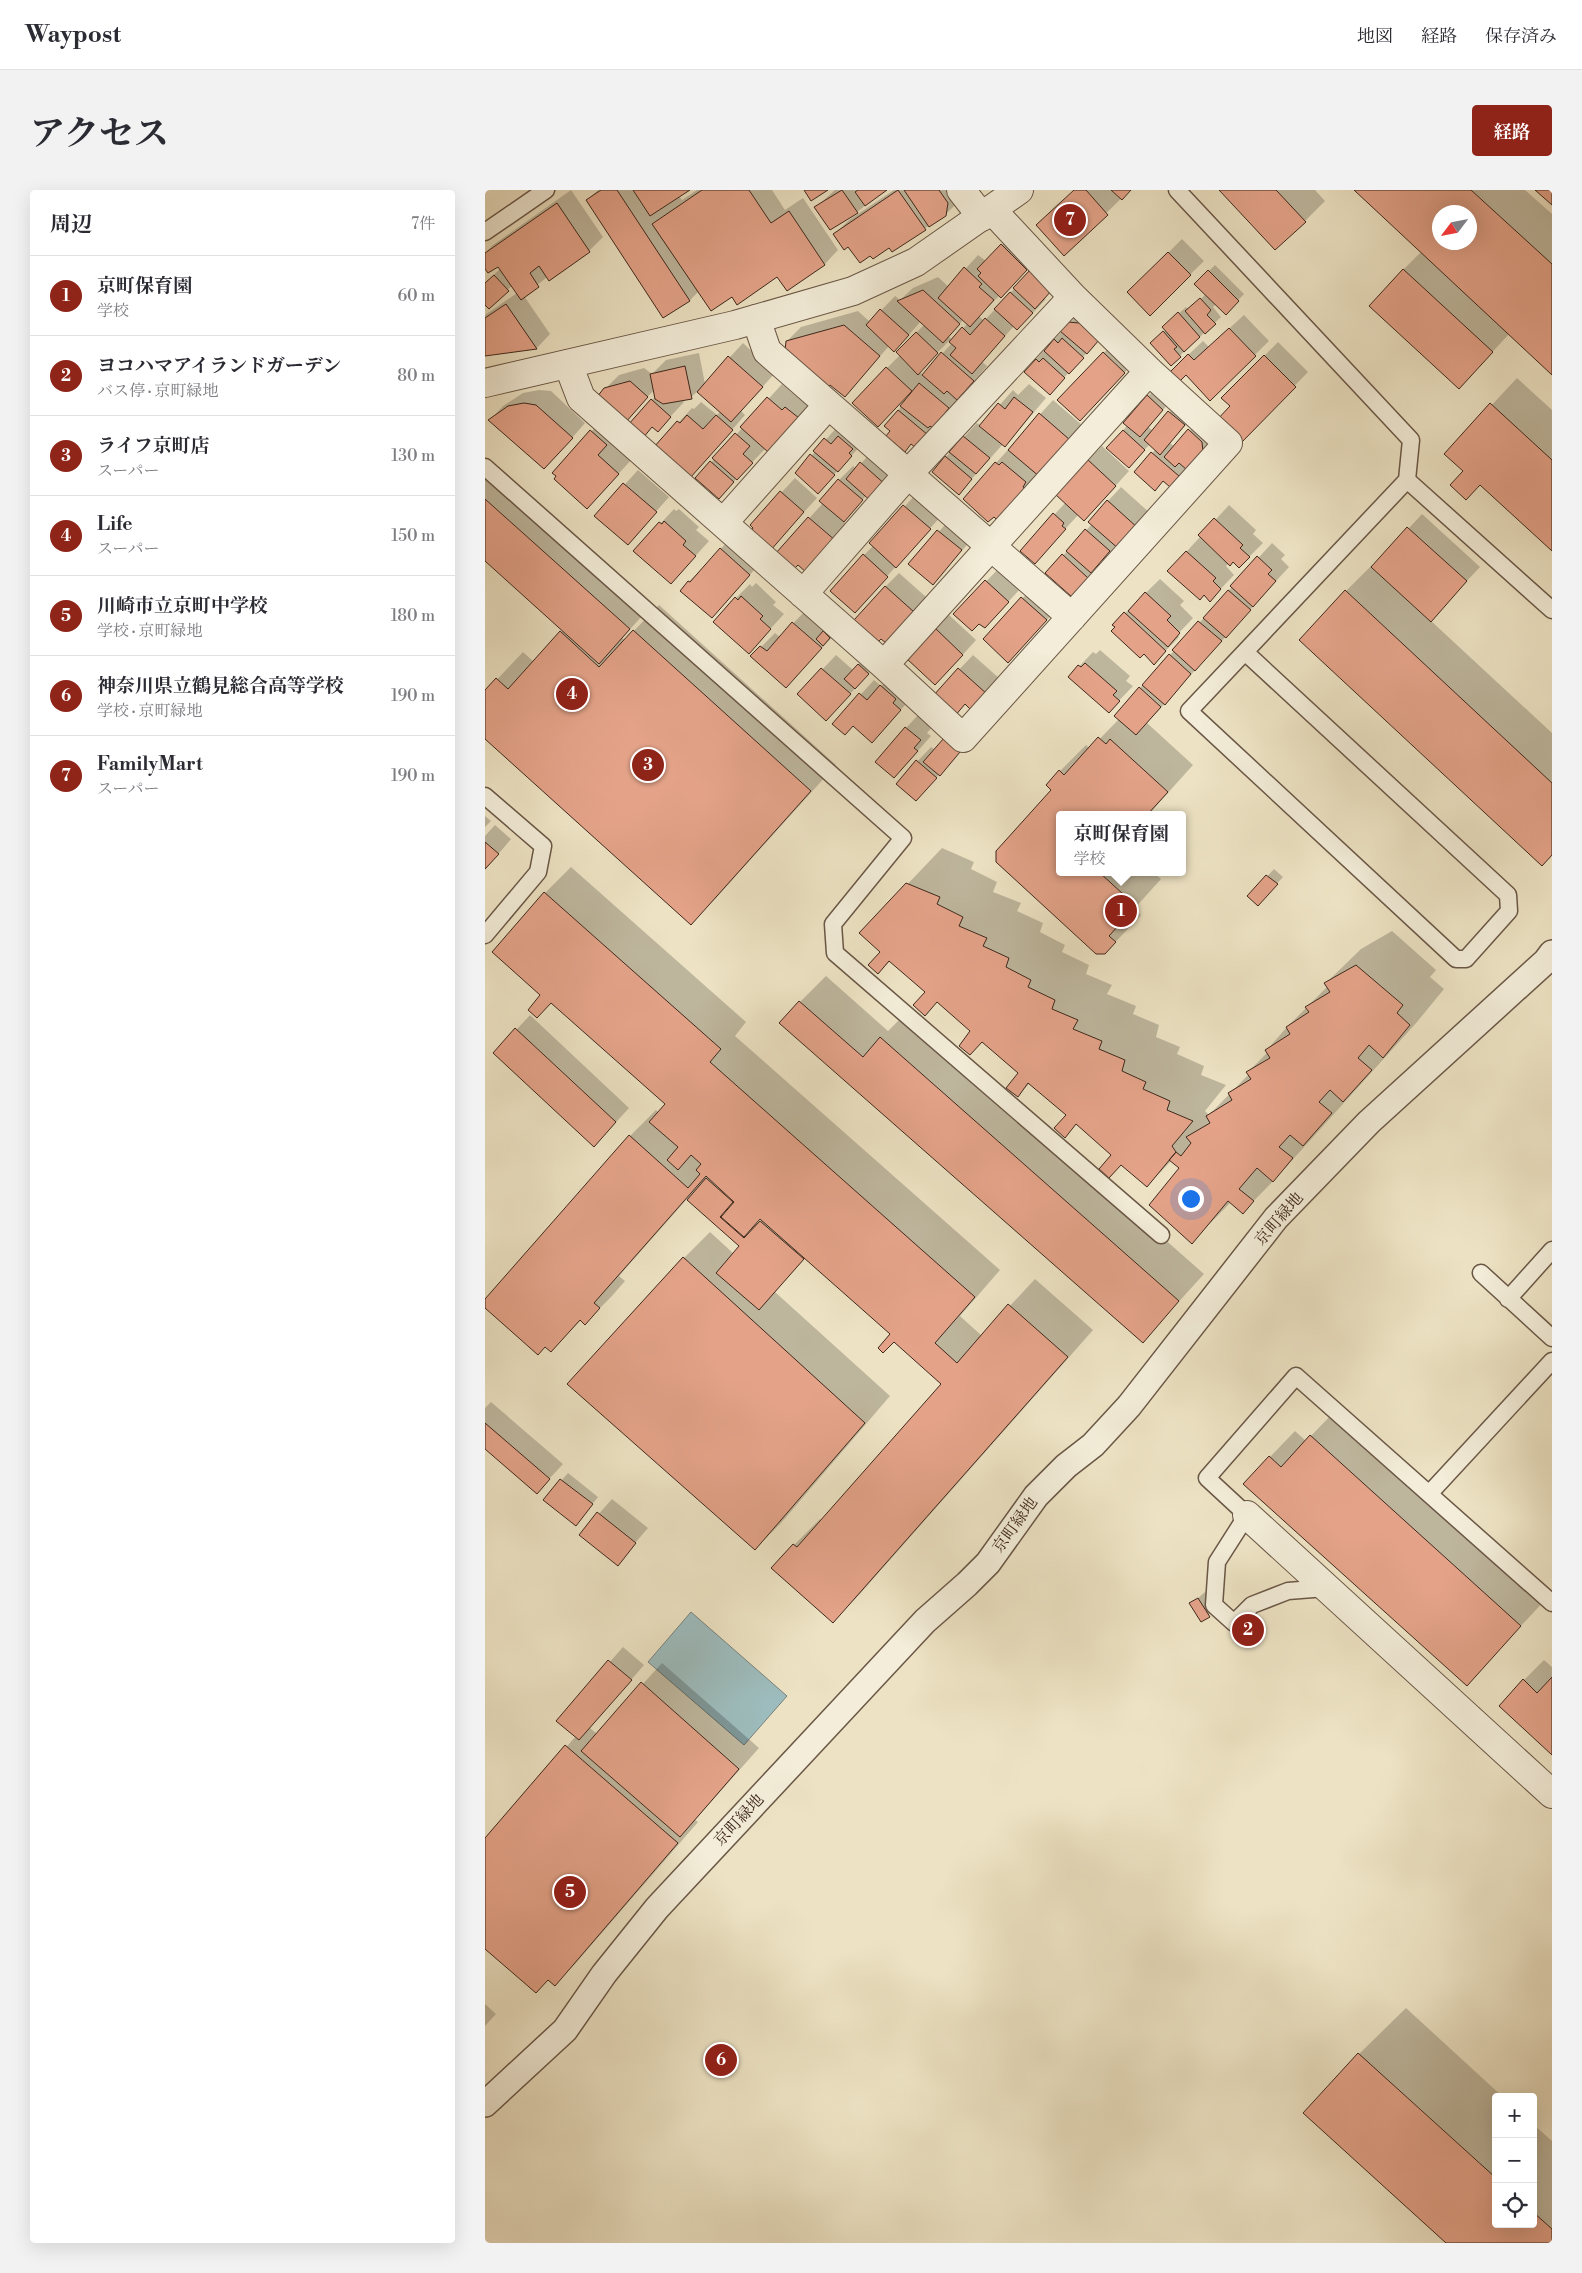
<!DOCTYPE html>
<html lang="ja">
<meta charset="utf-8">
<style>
:root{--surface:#fff;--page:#f2f2f3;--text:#2b2b33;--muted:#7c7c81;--line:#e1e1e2;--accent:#8f2418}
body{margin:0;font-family:"Libre Bodoni","Noto Serif JP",serif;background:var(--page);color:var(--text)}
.controls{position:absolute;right:15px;bottom:15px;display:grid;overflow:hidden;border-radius:5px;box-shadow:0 5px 20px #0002}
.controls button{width:45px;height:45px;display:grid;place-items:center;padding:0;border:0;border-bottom:1px solid var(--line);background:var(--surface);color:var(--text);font:25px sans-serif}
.compass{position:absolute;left:947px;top:15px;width:45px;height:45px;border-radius:50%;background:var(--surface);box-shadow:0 5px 20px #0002;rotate:238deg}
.you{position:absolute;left:705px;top:1008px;width:18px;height:18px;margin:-12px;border:4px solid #fff;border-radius:50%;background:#1a73e8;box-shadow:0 0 0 8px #1a73e833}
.badge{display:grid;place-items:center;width:32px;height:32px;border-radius:50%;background:var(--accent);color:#fff;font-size:16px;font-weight:700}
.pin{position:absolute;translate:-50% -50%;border:2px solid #fff;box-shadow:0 1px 5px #0006}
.popup{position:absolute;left:571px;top:621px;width:130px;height:65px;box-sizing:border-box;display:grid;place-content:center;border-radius:5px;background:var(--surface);filter:drop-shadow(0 1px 4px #0005);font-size:16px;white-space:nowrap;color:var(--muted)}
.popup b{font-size:19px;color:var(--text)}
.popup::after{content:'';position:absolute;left:50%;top:100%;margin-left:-10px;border:10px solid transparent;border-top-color:var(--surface)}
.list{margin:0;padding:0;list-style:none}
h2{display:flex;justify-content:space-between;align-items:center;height:65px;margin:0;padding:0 20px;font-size:21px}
h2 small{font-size:16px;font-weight:400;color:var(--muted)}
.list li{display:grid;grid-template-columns:32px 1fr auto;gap:15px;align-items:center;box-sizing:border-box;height:80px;padding:0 20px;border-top:1px solid var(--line)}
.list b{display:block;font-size:19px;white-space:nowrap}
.list p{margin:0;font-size:16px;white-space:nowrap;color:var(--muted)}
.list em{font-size:16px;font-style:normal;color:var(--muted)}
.icon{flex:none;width:28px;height:28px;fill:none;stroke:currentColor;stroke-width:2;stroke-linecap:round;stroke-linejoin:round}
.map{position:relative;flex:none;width:1067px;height:2053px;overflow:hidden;border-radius:5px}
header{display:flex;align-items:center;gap:30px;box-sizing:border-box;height:70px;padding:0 25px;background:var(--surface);border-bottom:1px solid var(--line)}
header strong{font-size:24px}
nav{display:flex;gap:28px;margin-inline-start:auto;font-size:18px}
.intro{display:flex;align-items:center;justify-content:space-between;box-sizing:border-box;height:120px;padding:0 30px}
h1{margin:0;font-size:35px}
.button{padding:12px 22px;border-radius:5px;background:var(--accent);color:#fff;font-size:18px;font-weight:700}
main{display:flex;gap:30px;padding:0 30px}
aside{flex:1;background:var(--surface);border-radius:5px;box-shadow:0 5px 20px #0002}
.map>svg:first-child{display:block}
.water{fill:#9dbcbd;stroke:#77817d}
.shadow{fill:#0003;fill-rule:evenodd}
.building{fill:#e4a389;stroke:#3f281c;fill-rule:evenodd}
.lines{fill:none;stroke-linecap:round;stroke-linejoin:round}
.service-casing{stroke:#6a5746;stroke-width:19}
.pedestrian-casing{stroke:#6a5746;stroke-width:28}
.minor-casing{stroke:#6a5746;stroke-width:30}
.tertiary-casing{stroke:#6a5746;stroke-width:30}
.service{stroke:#f3edd9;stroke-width:16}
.pedestrian{stroke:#f3edd9;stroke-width:25}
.minor{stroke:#f3edd9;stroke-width:28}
.tertiary{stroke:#f3edd9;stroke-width:28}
.labels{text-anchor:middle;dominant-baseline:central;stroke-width:5;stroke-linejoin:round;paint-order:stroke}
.street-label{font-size:16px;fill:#3f281c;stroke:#f3edd9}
</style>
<header>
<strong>Waypost</strong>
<nav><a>地図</a><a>経路</a><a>保存済み</a></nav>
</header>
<div class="intro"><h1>アクセス</h1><a class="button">経路</a></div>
<main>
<aside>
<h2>周辺<small>7件</small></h2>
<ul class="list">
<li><span class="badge">1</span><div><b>京町保育園</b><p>学校</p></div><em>60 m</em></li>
<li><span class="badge">2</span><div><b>ヨコハマアイランドガーデン</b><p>バス停 · 京町緑地</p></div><em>80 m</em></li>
<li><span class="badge">3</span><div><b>ライフ京町店</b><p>スーパー</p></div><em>130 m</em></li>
<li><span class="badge">4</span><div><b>Life</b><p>スーパー</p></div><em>150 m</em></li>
<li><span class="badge">5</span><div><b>川崎市立京町中学校</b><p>学校 · 京町緑地</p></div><em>180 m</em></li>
<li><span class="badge">6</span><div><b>神奈川県立鶴見総合高等学校</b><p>学校 · 京町緑地</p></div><em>190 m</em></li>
<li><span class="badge">7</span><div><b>FamilyMart</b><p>スーパー</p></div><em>190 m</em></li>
</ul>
</aside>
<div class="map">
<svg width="1067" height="2053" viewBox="0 0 1067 2053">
<rect width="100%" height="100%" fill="#ede3c4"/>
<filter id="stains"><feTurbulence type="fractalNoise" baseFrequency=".004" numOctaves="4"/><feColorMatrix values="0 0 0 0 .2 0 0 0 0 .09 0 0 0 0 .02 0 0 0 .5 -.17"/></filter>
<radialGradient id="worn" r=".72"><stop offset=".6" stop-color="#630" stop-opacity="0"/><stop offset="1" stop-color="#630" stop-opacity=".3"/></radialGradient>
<!-- water -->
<path class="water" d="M206,1422L302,1506L259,1555L163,1472Z"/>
<!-- shadow -->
<path class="shadow" d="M86,0L118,47L104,61L64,89L62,87L39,106L65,144L52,158L0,165V125L32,103L27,96L0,117V93L15,79L13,75L0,77V63L8,55Z
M113,0H203L194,6L197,10L212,0H287L300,20L318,8L353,60L340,74L302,99L293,85L247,106L214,101L205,110L178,127L102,10Z
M350,0H400L372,22L331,17Z
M409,0H476L474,11L460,25L408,60L404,56L386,64L364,55L350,44L364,30Z
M590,0H645L579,64Z
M736,0H830L840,11L820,31Z
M871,0H1040L1067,24V183L1025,143L974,198L918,80L937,61ZM954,22H984V52H954Z
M530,42L555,65L494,126L499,131L530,98L561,109L546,125L529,136L497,172L502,176L445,243L427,253L420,261L407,241L401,236L426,204L402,178L415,165L412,162L440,134L436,131L423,146L404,156L360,206L302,151L316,137L373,121L385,132L410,106L415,110L428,98L453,87L464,97L493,65L501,71ZM479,129L483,133L467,150L463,146ZM464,151L467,153L438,185L434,181Z
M697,49L719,71L665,124L644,102Z
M730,75L759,104L741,123L731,114L728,117L736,127L686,174L674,146L681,140L679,137L701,117L704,120L721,104L711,94Z
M598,119L611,153L565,203L551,169Z
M759,125L784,151L725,209L700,168L718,151L724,157Z
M632,149L653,168L609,216L574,210Z
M793,152L823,182L755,252L746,216L738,208Z
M258,153L290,183L256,221L260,225L218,273L171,257L207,218L209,219L216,212L232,225L236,221L213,201L206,207L196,209L199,212L173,240L167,210L171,206L170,199L153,217L120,199L134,185L159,178L167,184L181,170L214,163L220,194Z
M1032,188L1067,220V359L961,264Z
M676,193L691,205L663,237L668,241L698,208L713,221L685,253L690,257L718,227L731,247L685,295L679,290L650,282L671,259L665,254L644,276L638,241L663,206Z
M297,194L312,207L315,204L326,214L297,247L281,258L234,307L212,288Z
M544,194L561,208L533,241L519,255L518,254L474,303L461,267L492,233L496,236L528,200L533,205Z
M54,200L66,201L100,233L73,264L5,230L18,216L38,203Z
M568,210L598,236L527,315L511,273Z
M120,227L147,269L116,303L73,286L69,282Z
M354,235L380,251L333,302L311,283Z
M617,256L644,281L613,315L594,324L550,372L537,360L581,312L572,304Z
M389,259L415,281L381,306L358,331L364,337L336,368L313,373L293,363L338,313L335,311L354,290L368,276L371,279Z
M153,280L184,307L143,353L111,326Z
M0,286L158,425L137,448L140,450L174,415L351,575L232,707L206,733L0,547V502L38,462L49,472L78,440L0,370Z
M310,288L332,308L285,359L266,335Z
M636,297L666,324L631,355L587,405L562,383L607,334L623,311Z
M433,302L458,324L370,422L379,365L388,356L386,353Z
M744,315L771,340L768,344L778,353L754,377L748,371L744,373L741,376L749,385L725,410L684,381Z
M189,319L191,321L194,319L214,337L211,340L224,351L186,393L150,361Z
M937,324L995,377L945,430L1067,543V664L861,401L887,375L888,377Z
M467,327L490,346L448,393L425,374Z
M249,345L278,370L240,413L196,400Z
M787,353L800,365L796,369L804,377L662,533L708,575L663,625H575V682H668L676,689L649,719L656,725L620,763L512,671L567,600L575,581L601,555L605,559L634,529L631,526L655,498Z
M515,377L537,397L513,423L494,432L470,424Z
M414,383L441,407L415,437L397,447L400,397Z
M675,389L699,411L695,415L708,428L692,445L694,447L669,473L629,434Z
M271,393L291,412L288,415L299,424L277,448L251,408L265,394L267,397Z
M551,394L575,416L537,457L499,449Z
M322,419L350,444L301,497L276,457L290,443L295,447Z
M464,425L491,450L464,480L451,439Z
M615,460L645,486L641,491L648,496L624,521L585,486L608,462L611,464Z
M387,461L397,469L354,516L314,504L351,465L368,480Z
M488,465L515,489L501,505L481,513L449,506Z
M410,482L429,505L387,552L368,535L349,534L389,490L396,496Z
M434,524L448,536L442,543L446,546L422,573L421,538Z
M488,547L444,596L412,593L446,557L450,560Z
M0,626L6,631L0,637Z
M10,635L26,649L0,680V646Z
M457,658L489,672L486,679L512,692L508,702L536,713L532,721L558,733L555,742L580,755L577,762L604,775L601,784L627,795L622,804L651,816L648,824L674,835L671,847L695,857L692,864L719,876L716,885L741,895L720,921L724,925L764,884L763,882L783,862L782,860L802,837L843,796L841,793L876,759L907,741L951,780L945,787L959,799L932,832L792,987L758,1022L746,1012L707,1052L696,978L686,971L662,996L592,933L580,946L582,924L545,893L533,905L535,883L406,770L393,783L396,762L376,743Z
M86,677L261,832L250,846L515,1080L475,1126L497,1146L550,1089L608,1140L374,1405L348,1431L309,1355L335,1329L337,1331L458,1194L407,1144L320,1068L290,1102L405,1206L296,1333L270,1359L199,1068L225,1042L249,1064L256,1056L202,1009L134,1086L140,1091L126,1107L100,1133L96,1130L66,1161L0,1117V1111L145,946L171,920L174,923L182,914L67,812L52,827L57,805L60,703ZM277,1027L278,1029L273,1035L271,1033Z
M789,679L798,687L779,708L764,706Z
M341,786L403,841L422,822L719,1084L658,1151L315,812Z
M45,825L144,918L123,941L10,863Z
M6,1212L78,1274L52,1302L0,1257V1218Z
M851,1220L1061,1409L982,1494L785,1267L810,1241L821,1251Z
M83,1283L113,1307L97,1327L60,1310Z
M127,1309L163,1338L132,1374L96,1344Z
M720,1402L731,1419L716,1430L706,1414Z
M138,1457L159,1475L105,1538L112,1544L177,1473L274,1558L210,1630L213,1632L90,1774L70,1794L64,1789L0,1757V1650L91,1546L73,1531Z
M1059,1470L1067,1477V1563L1039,1490Z
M0,1814L11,1824L0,1836Z
M921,1818L1018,1907H1011V2034H1048V1934L1067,1951V2053H962L820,1923L874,1864Z"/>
<!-- building -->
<path class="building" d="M116,0H132L205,111L178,128L101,10Z
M148,0H205L165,26Z
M217,0H264L286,33L304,21L340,75L302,101L292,87L252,115L247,107L226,121L167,34Z
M319,0H343L326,11Z
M357,0L373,23L345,40L329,17Z
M373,0H402L380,16L370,2Z
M413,0L441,40L407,62L404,58L388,69L385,66L375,73L363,57L359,60L348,44Z
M419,0H454L463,13L461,26L444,37Z
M589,0H601L623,25L579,66L551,35Z
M626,0H646L637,10Z
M734,0H791L821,32L790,60Z
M869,0H986L1067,74V185ZM954,22H984V52H954Z
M1050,0H1067V15Z
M72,13L105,62L64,91L54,76L45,83L54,97L36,110L13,77L3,83L0,79V63Z
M516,54L542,80L516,108L493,86L496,83L492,79Z
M683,62L706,85L665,126L642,102Z
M479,77L497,94L494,97L509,110L485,137L453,108Z
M918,79L1008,162L974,199L884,116Z
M545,80L567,100L550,119L528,98Z
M723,80L754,111L741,125L709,94Z
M9,85L24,101L4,119L0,115V93Z
M438,100L475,134L458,153L412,111Z
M525,102L548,123L532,140L509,119Z
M715,108L726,120L722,125L731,134L720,144L700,121Z
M21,114L52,159L0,166V128Z
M395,119L424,145L409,162L381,135Z
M693,122L715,147L699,162L677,137Z
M500,128L520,146L487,184L465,165L471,158L464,152L477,137L485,145Z
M583,132L594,133L614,150L602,164L575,141Z
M359,135L395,166L360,207L345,195L342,199L300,161L301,151Z
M744,138L771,166L725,211L701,185L694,192L685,182L703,164L709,170Z
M678,141L692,157L689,159L696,167L686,176L665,153Z
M431,142L453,163L433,185L411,162Z
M577,148L599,168L584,184L559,161L569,149L573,153Z
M456,162L489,191L472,210L462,201L459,204L437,185Z
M618,162L640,183L595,231L572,210Z
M779,165L811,197L755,254L731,231L745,216L736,208Z
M243,166L278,197L246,232L212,202Z
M558,168L580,188L565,205L539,182L551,169L554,172Z
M200,176L207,209L178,214L170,209L165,184Z
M401,177L427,201L393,237L367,213Z
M145,191L163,207L140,233L112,207L119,198Z
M434,193L464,218L448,238L445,236L443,238L415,216Z
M662,205L678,220L655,247L638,233Z
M282,207L297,220L300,217L314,228L283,262L255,237Z
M529,207L548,222L520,257L494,236L513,213L520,219Z
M166,209L186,227L173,242L167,237L158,248L143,235Z
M39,213L51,215L88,248L59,279L3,230L23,216Z
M1005,213L1067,270V361L995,295L981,310L965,295L978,281L959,264Z
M413,220L443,245L431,258L426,254L420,262L401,246L405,241L399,236Z
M683,221L700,235L675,265L659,250Z
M554,223L585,250L555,287L523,260Z
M202,225L218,239L231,225L248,240L205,288L169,257L192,231L195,233Z
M703,239L717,252L718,262L702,280L694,273L690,277L679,267Z
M105,240L122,255L113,265L134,284L102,319L69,289L71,286L67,283Z
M638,240L660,260L644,278L621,258Z
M250,243L265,256L258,264L268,273L252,290L227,268Z
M353,246L368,259L364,263L367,266L353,282L328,261L339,248L346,254Z
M478,246L505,268L491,284L464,262Z
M666,262L694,286L685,297L678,291L670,301L649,282Z
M325,264L350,285L333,304L310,283Z
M460,266L487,289L474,305L447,282Z
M602,269L631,296L599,331L570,304Z
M225,271L249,292L234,309L210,288Z
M375,272L402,296L388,313L361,289Z
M510,272L514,275L517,272L541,292L538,297L541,299L513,331L509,327L503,332L478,309Z
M353,289L378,310L359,332L334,311Z
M138,293L172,322L143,355L109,326Z
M295,301L319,322L285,361L265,343L268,338L265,335Z
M0,309L145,439L114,474L0,371Z
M622,310L654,339L635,360L603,332Z
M418,315L446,339L411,378L384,353Z
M568,323L579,333L577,336L581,339L550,374L535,361Z
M323,327L351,351L322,383L313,375L309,379L291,363Z
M729,328L758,355L755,358L765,367L754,378L748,372L745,376L713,345Z
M179,331L201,351L198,355L211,366L186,394L148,361L174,332L177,334Z
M922,337L982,391L946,432L886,377Z
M600,339L625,361L606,383L581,361Z
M452,340L477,360L448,395L423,374Z
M235,358L265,385L227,428L195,401L203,391L205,392Z
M701,361L731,388L728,391L736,399L725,412L719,405L715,410L682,381Z
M378,364L403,387L370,423L345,401Z
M577,364L603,388L587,407L560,383Z
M772,366L787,380L783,384L791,391L768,417L745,396Z
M500,390L524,412L500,438L494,434L487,441L468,424Z
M400,396L429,422L401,453L396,449L393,452L369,430Z
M743,400L766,420L741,448L718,428Z
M860,400L1067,593V665L1057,676L814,450Z
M660,402L686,426L682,430L695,443L683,457L643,421Z
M256,406L278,426L275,429L286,439L264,464L228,432L250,407L253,410Z
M536,407L562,430L523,473L498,449Z
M639,422L681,461L669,475L659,464L655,468L626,441L630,437L627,435Z
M713,431L737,451L710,481L687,460Z
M307,432L337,458L301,498L265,466L275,456L282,461Z
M450,438L478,465L450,495L421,468Z
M148,440L326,601L206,735L0,549V500L11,488L23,499L75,441L114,477Z
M338,441L345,448L338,456L331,449Z
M684,464L706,484L680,515L657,495Z
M600,473L632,501L628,505L635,511L624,523L583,487L593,475L596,477Z
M373,474L384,484L370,499L359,489Z
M336,478L366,504L341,531L312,504Z
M473,478L502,504L487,521L480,514L470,526L448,506Z
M395,495L411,509L408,513L416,520L387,553L368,536L360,545L347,534L374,503L382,510Z
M654,497L676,517L651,545L629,526Z
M420,537L436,550L429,558L433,561L409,588L390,572Z
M613,547L621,554L625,549L683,602L662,625H575V682H614L651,716L624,746L631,752L620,764H611L511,672V661L566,600L561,595L574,580L579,585Z
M459,548L475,562L455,586L438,572Z
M431,570L452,588L431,611L411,594Z
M0,652L14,664L0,679Z
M781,685L793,694L773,716L762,706Z
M421,693L455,707L452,714L478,727L474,736L502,748L498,756L524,768L521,777L546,790L543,797L570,810L567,819L593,830L588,839L617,851L614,859L640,870L637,881L661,892L658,899L685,911L682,920L708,931L687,956L691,962L662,997L636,975L624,988L614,979L626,965L591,934L580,948L569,938L581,925L543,893L533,907L521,898L533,883L497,852L485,865L474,856L485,841L452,812L440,826L428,815L440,802L404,771L393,784L383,775L395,762L374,743Z
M59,702L236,859L225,872L490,1107L450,1153L472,1173L523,1114L583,1167L348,1433L286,1378L308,1354L312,1357L456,1194L409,1152L398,1163L393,1158L405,1144L275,1029L259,1047L236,1027L249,1012L221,986L109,1113L115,1118L100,1135L95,1130L66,1162L60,1157L53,1165L0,1118V1109L144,945L203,998L215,984L211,980L216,974L206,965L193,980L182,970L193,957L164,932L180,914L66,813L52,828L43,820L55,805L7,762Z
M871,775L918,815L912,823L925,835L898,868L884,855L873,868L887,880L858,912L845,900L834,912L847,923L818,956L805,945L794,957L808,968L788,992L772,978L754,999L769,1011L758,1024L743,1011L707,1054L664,1015L694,978L684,970L691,962L696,966L706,953L701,947L725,933L721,926L747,910L743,903L766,889L761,882L785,868L780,860L805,844L801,837L824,822L820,817L845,802L839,793Z
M314,811L378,867L395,847L694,1111L658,1153L294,833Z
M30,838L131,932L109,957L8,863Z
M221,988L248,1012L235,1027L259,1048L275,1031L319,1069L274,1120L231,1083L254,1056L202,1010Z
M198,1067L380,1233L270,1360L82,1194Z
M0,1233L65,1289L52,1304L0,1259Z
M825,1245L1036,1436L982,1496L758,1294L784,1266L796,1277Z
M75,1289L108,1314L91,1336L58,1310Z
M112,1322L151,1353L133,1376L94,1345Z
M713,1408L725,1427L716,1432L704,1413Z
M123,1470L147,1490L94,1550L71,1531Z
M1067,1487V1565L1014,1516L1038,1489L1052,1503Z
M156,1492L254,1579L195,1647L96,1561Z
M80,1555L193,1653L70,1796L63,1790L51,1803L0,1759V1648Z
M873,1863L1011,1988V2034H1048V2022L1067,2039V2053H961L818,1923Z"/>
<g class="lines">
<defs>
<path id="service" d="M692,0L926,250L922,290L704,521L971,769H981L1024,721L1023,705L760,462
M0,42L61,0
M0,277L418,648L348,734L350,763L676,1045
M922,290L1067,420
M0,606L58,656L53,682L0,745
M996,1083L1067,1148
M1023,1109L1067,1060
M944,1304L1067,1171
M841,1398L803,1401L767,1415L749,1433L729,1415L732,1372L762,1325L722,1288L811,1186L1067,1413"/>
<path id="pedestrian" d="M0,1914L80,1840L119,1784L172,1718L440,1431L482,1394L503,1373L551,1306L581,1276L608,1255L644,1216L791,1028L884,932L1061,771L1067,763"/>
<path id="minor" d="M476,0L497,27
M271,129L282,161L587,427
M83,174L96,208L399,475L478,548L743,253L664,181L588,107L507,20
M238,333L343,215
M318,404L422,285L588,107
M399,475L664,181
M762,1325L1067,1604"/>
<path id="tertiary" d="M0,193L250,135L368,101L431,72L534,0"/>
</defs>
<!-- service casing -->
<use href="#service" class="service-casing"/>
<!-- pedestrian casing -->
<use href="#pedestrian" class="pedestrian-casing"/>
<!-- minor casing -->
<use href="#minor" class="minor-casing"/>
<!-- tertiary casing -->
<use href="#tertiary" class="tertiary-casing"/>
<!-- service -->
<use href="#service" class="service"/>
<!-- pedestrian -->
<use href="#pedestrian" class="pedestrian"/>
<!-- minor -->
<use href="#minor" class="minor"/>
<!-- tertiary -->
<use href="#tertiary" class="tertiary"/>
</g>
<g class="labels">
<!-- street labels -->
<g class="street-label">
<text transform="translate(794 1029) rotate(-49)">京町緑地</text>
<text transform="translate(530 1335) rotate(-54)">京町緑地</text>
<text transform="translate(254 1630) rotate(-47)">京町緑地</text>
</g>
</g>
<rect width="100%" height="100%" filter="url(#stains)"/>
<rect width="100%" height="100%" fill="url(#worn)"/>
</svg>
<div class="controls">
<button>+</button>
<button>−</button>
<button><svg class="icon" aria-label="locate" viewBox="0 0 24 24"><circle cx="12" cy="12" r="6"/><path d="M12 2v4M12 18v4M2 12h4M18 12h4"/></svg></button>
</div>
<svg class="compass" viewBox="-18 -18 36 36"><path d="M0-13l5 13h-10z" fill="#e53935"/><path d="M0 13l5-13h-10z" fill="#7c7c81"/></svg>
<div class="you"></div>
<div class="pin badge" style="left:636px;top:721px">1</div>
<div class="popup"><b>京町保育園</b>学校</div>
<div class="pin badge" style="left:763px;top:1440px">2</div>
<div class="pin badge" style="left:163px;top:575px">3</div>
<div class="pin badge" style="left:87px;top:504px">4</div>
<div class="pin badge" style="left:85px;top:1702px">5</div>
<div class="pin badge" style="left:236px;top:1870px">6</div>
<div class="pin badge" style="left:585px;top:30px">7</div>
</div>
</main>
